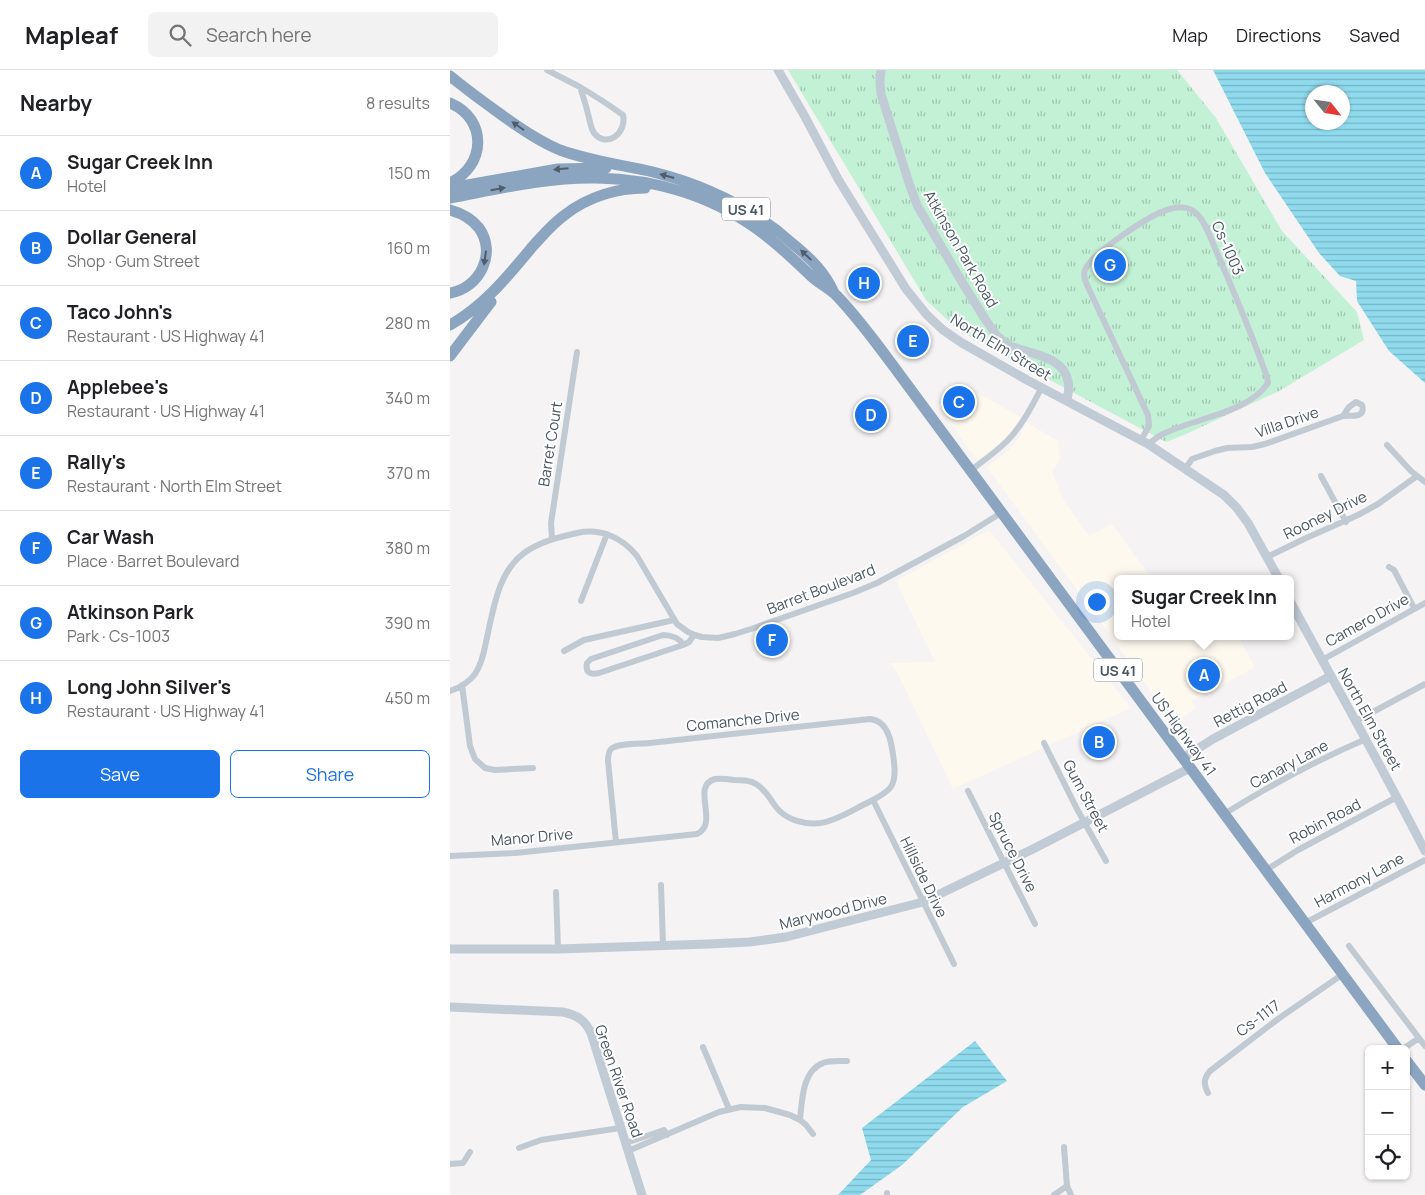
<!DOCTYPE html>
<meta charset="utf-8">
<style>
:root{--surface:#fff;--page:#f2f2f2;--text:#202124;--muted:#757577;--line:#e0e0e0;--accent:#1a73e8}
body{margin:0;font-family:Manrope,sans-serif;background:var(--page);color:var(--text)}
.controls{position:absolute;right:15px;bottom:15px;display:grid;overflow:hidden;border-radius:8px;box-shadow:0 1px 4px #0004}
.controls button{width:45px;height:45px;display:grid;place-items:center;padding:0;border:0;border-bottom:1px solid var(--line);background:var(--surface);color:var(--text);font:25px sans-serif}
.compass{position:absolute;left:855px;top:15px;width:45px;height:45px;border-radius:50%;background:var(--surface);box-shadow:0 1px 4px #0004;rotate:120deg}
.you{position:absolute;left:646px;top:531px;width:18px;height:18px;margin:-12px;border:4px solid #fff;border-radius:50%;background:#1a73e8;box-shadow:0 0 0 8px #1a73e833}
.badge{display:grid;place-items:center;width:32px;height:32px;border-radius:50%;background:var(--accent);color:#fff;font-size:16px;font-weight:700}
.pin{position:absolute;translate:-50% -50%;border:2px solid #fff;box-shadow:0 1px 5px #0006}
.popup{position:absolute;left:664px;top:505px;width:180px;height:65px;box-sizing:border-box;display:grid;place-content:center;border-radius:8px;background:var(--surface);filter:drop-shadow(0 1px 4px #0005);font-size:16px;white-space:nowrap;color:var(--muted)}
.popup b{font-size:19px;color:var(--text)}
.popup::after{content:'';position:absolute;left:50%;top:100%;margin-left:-10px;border:10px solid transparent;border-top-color:var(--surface)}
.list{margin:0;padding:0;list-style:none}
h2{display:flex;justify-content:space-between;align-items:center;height:65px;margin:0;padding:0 20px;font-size:21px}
h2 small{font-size:16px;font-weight:400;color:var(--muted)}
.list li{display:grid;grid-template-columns:32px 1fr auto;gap:15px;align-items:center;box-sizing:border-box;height:75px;padding:0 20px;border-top:1px solid var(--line)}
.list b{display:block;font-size:19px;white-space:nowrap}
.list p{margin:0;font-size:16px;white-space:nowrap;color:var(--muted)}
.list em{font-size:16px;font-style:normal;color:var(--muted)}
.actions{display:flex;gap:10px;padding:15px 20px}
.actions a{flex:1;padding:11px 0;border:1px solid var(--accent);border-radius:8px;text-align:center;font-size:18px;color:var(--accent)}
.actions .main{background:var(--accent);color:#fff}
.icon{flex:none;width:28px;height:28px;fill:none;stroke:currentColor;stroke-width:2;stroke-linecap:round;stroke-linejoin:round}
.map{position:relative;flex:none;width:975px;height:1125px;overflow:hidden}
header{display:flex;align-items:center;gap:30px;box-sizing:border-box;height:70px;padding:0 25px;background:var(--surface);border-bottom:1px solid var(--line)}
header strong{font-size:24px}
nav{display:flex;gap:28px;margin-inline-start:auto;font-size:18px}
.search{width:350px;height:45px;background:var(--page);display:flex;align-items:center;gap:12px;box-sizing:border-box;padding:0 18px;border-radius:8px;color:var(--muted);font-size:19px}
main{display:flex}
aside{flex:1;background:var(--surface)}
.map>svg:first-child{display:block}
.commercial{fill:#fdf9ef}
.park{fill:url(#park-tufts)}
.water{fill:url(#water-rules);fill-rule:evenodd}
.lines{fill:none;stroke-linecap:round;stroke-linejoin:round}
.street{stroke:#c1cad2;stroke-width:6}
.secondary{stroke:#c1cbd6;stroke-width:9}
.highway{stroke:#8ba5c1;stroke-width:11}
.oneway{fill:#505e6b}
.labels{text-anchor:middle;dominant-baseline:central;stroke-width:4;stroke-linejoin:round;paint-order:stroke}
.shield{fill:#fff;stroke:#808990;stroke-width:1}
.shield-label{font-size:14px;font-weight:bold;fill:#4a5661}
.street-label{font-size:15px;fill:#4a5661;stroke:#fff}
</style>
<header>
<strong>Mapleaf</strong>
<div class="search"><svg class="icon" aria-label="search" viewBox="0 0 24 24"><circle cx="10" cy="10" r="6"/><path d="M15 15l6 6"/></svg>Search here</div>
<nav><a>Map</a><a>Directions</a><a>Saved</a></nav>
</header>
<main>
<aside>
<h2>Nearby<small>8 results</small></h2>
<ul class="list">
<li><span class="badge">A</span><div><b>Sugar Creek Inn</b><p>Hotel</p></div><em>150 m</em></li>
<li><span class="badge">B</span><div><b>Dollar General</b><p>Shop · Gum Street</p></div><em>160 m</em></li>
<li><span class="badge">C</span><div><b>Taco John's</b><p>Restaurant · US Highway 41</p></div><em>280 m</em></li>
<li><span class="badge">D</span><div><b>Applebee's</b><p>Restaurant · US Highway 41</p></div><em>340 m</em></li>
<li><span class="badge">E</span><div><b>Rally's</b><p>Restaurant · North Elm Street</p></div><em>370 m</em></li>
<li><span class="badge">F</span><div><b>Car Wash</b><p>Place · Barret Boulevard</p></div><em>380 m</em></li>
<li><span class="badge">G</span><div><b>Atkinson Park</b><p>Park · Cs-1003</p></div><em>390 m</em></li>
<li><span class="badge">H</span><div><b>Long John Silver's</b><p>Restaurant · US Highway 41</p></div><em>450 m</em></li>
</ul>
<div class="actions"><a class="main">Save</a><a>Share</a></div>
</aside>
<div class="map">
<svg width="975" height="1125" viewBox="0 0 975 1125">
<defs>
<pattern id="park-tufts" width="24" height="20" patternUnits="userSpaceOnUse" patternTransform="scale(1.25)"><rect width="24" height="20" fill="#c3f1d5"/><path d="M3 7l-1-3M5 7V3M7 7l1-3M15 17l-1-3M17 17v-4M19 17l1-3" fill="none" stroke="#a0c6b0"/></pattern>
<pattern id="water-rules" width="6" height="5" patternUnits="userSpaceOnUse" patternTransform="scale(1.25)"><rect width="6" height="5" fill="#90daee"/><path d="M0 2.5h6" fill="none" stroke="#78b4c4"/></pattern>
</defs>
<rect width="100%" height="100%" fill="#f5f3f3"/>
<!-- commercial -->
<path class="commercial" d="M514,316L571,347L557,368L527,390L487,335Z
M576,352L608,371L610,390L602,402L614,431L639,466L662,454L702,509H668V566H788L805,597L742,631L746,638L724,653L537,397L561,378L570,367Z
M539,460L681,638L503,719L448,604L440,593L485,592L446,511Z"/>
<!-- park -->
<path class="park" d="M338,0H727L766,48L832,161L907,242L914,270L829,321L736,364L716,372L538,277L506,258L476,230Z"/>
<!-- water -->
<path class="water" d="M763,0H975V313L939,281L907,231L906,211L890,206L869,183L815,103ZM862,22H892V52H862Z
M525,971L557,1011L513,1037L452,1095L410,1125H388L421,1090L412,1058Z"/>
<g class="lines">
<!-- street -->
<path class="street" d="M97,0L128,16C144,25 159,35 173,45C177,63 157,79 144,63C140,57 140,50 138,44C136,35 133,26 130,17
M906,332L912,335C916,349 901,345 893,346L899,337Z
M691,370L699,356L698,345L637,215C635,211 633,205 635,200C642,183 702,143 720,139C729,136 739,137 746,143C756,152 761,170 767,183C785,224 802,265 817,307L818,313C799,343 741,349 711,365C707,367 703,371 698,374
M937,375L961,401L975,412
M735,399L742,389L765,381L777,378L802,377L815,374L893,346
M520,401C533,391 546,382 557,371C572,356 582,336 592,317
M871,406L896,452
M102,469L101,453L127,282
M817,487L854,469L908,445L928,434L967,406
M939,497L944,500L964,538
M131,531L157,464
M233,575L149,603C141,605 135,603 137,593L141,589L213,565C221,565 230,568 233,575L239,572L244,565
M114,581L134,570L224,550
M872,590L975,533
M12,615L20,676L25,689L35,698L45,700L83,698
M0,621C9,618 19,612 25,604C31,595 34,583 36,572C43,542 47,503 74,483C89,472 109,467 127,463C150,458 172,467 187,486L227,554L238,562L245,565L252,567L268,568L285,564L301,559L403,523L427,513L514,466L551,443
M906,651L975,614
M594,673L627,739L656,791
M518,721L585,854
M423,730L504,894
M774,744C819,716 867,690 916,669
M0,786L65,783L247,764C270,753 240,716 265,709C271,708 278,709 284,710C292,710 300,710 306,714C316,720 320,729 326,737C336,750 355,755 371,753C388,750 404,739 419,732C441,721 447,716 444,692C442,676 440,651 420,649L200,673C191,674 167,673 161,679C158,683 158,687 158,691L166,772
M816,800L848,780L947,727
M211,815L213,875
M106,822L108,879
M855,853L975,790
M899,876L975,976
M253,977L279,1039
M953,979L969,968
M758,1023C753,1014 754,1008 760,1001L828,949L893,904
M350,1050C352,1031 352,1001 373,993C380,990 389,991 397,991
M176,1073L214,1060L217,1065
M614,1077L617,1116L621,1125
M69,1078L91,1070L170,1058
M178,1081L269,1042L291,1037L315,1038L340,1045L350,1050L356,1055L363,1064
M0,1094L13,1093L20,1082
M437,1123V1125
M604,1125L617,1116"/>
<!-- secondary -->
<path class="secondary" d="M328,0L354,45L388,109L456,219L477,245L493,260L512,273L577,310L698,374L774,425L787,438L798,453L829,509
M431,0L430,13L431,24L459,113L467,135L512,212L535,249L547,266L558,275C577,284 614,285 618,311C620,317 618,324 617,330
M840,531C885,614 932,697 975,781
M733,688L763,669L881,606
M0,879H108L259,874L300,872L336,867L473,832L583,779L740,698
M0,937L113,942C127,945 135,950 141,963L192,1125"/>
<!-- highway -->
<path class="highway" d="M0,6C16,19 32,31 49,43C68,57 88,71 110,80C140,91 172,95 203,102C255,115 303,138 343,174C360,188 375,202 384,223
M0,33C38,49 36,96 0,113
M0,118L108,99L156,98
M0,128C48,119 97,107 146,108C207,109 266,127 315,165C331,177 345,191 360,205C368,213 379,218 387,226C410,250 430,278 450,305L948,979
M0,140C11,143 22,149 29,158C47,183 30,218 0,223
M0,255C34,236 58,206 83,176C93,165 103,153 116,144C138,127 167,118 195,118
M0,286L41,232
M956,990L975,1015"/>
</g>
<!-- one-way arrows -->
<defs><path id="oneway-solid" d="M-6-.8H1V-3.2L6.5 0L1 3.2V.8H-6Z" transform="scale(1.25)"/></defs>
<g class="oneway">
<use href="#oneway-solid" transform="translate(68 56) rotate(-145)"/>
<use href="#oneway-solid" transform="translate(111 99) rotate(175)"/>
<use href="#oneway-solid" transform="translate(217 106) rotate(-165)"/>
<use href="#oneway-solid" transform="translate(48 119) rotate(-10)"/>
<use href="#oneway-solid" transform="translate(356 185) rotate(-137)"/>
<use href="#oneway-solid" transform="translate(35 188) rotate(98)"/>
</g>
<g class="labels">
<!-- shield labels -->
<g class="shield">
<rect x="272" y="127.5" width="48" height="23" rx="4"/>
<rect x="644" y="588.5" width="48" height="23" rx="4"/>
</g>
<g class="shield-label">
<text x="296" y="139">US 41</text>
<text x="668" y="600">US 41</text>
</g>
<!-- street labels -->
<g class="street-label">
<text transform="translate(778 178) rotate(66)">Cs-1003</text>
<text transform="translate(511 179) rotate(60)">Atkinson Park Road</text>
<text transform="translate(551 277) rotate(31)">North Elm Street</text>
<text transform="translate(837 352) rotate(-19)">Villa Drive</text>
<text transform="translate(100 374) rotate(-81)">Barret Court</text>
<text transform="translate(875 445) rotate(-26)">Rooney Drive</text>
<text transform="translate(371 519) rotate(-21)">Barret Boulevard</text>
<text transform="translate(917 550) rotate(-29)">Camero Drive</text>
<text transform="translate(800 634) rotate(-28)">Rettig Road</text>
<text transform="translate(920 649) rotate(61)">North Elm Street</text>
<text transform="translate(293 650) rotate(-6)">Comanche Drive</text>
<text transform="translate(734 664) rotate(54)">US Highway 41</text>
<text transform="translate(839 694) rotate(-28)">Canary Lane</text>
<text transform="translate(636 726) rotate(62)">Gum Street</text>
<text transform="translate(875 751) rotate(-28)">Robin Road</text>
<text transform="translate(82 767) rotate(-5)">Manor Drive</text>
<text transform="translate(563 782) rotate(63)">Spruce Drive</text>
<text transform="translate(474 807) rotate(64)">Hillside Drive</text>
<text transform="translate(909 810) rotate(-28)">Harmony Lane</text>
<text transform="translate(383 841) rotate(-14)">Marywood Drive</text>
<text transform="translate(808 948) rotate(-36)">Cs-1117</text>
<text transform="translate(169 1011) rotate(71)">Green River Road</text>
</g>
</g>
</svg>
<div class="controls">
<button>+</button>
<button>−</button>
<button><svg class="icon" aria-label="locate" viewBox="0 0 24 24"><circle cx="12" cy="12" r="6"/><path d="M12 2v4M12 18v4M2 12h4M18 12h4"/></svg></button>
</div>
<svg class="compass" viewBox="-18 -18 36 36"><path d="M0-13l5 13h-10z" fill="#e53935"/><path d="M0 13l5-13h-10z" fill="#757577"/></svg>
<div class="you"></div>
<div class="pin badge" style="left:754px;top:605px">A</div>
<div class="popup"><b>Sugar Creek Inn</b>Hotel</div>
<div class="pin badge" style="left:649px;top:672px">B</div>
<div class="pin badge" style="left:509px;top:332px">C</div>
<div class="pin badge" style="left:421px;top:345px">D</div>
<div class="pin badge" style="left:463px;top:271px">E</div>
<div class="pin badge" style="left:322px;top:570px">F</div>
<div class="pin badge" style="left:660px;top:195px">G</div>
<div class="pin badge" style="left:414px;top:213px">H</div>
</div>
</main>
